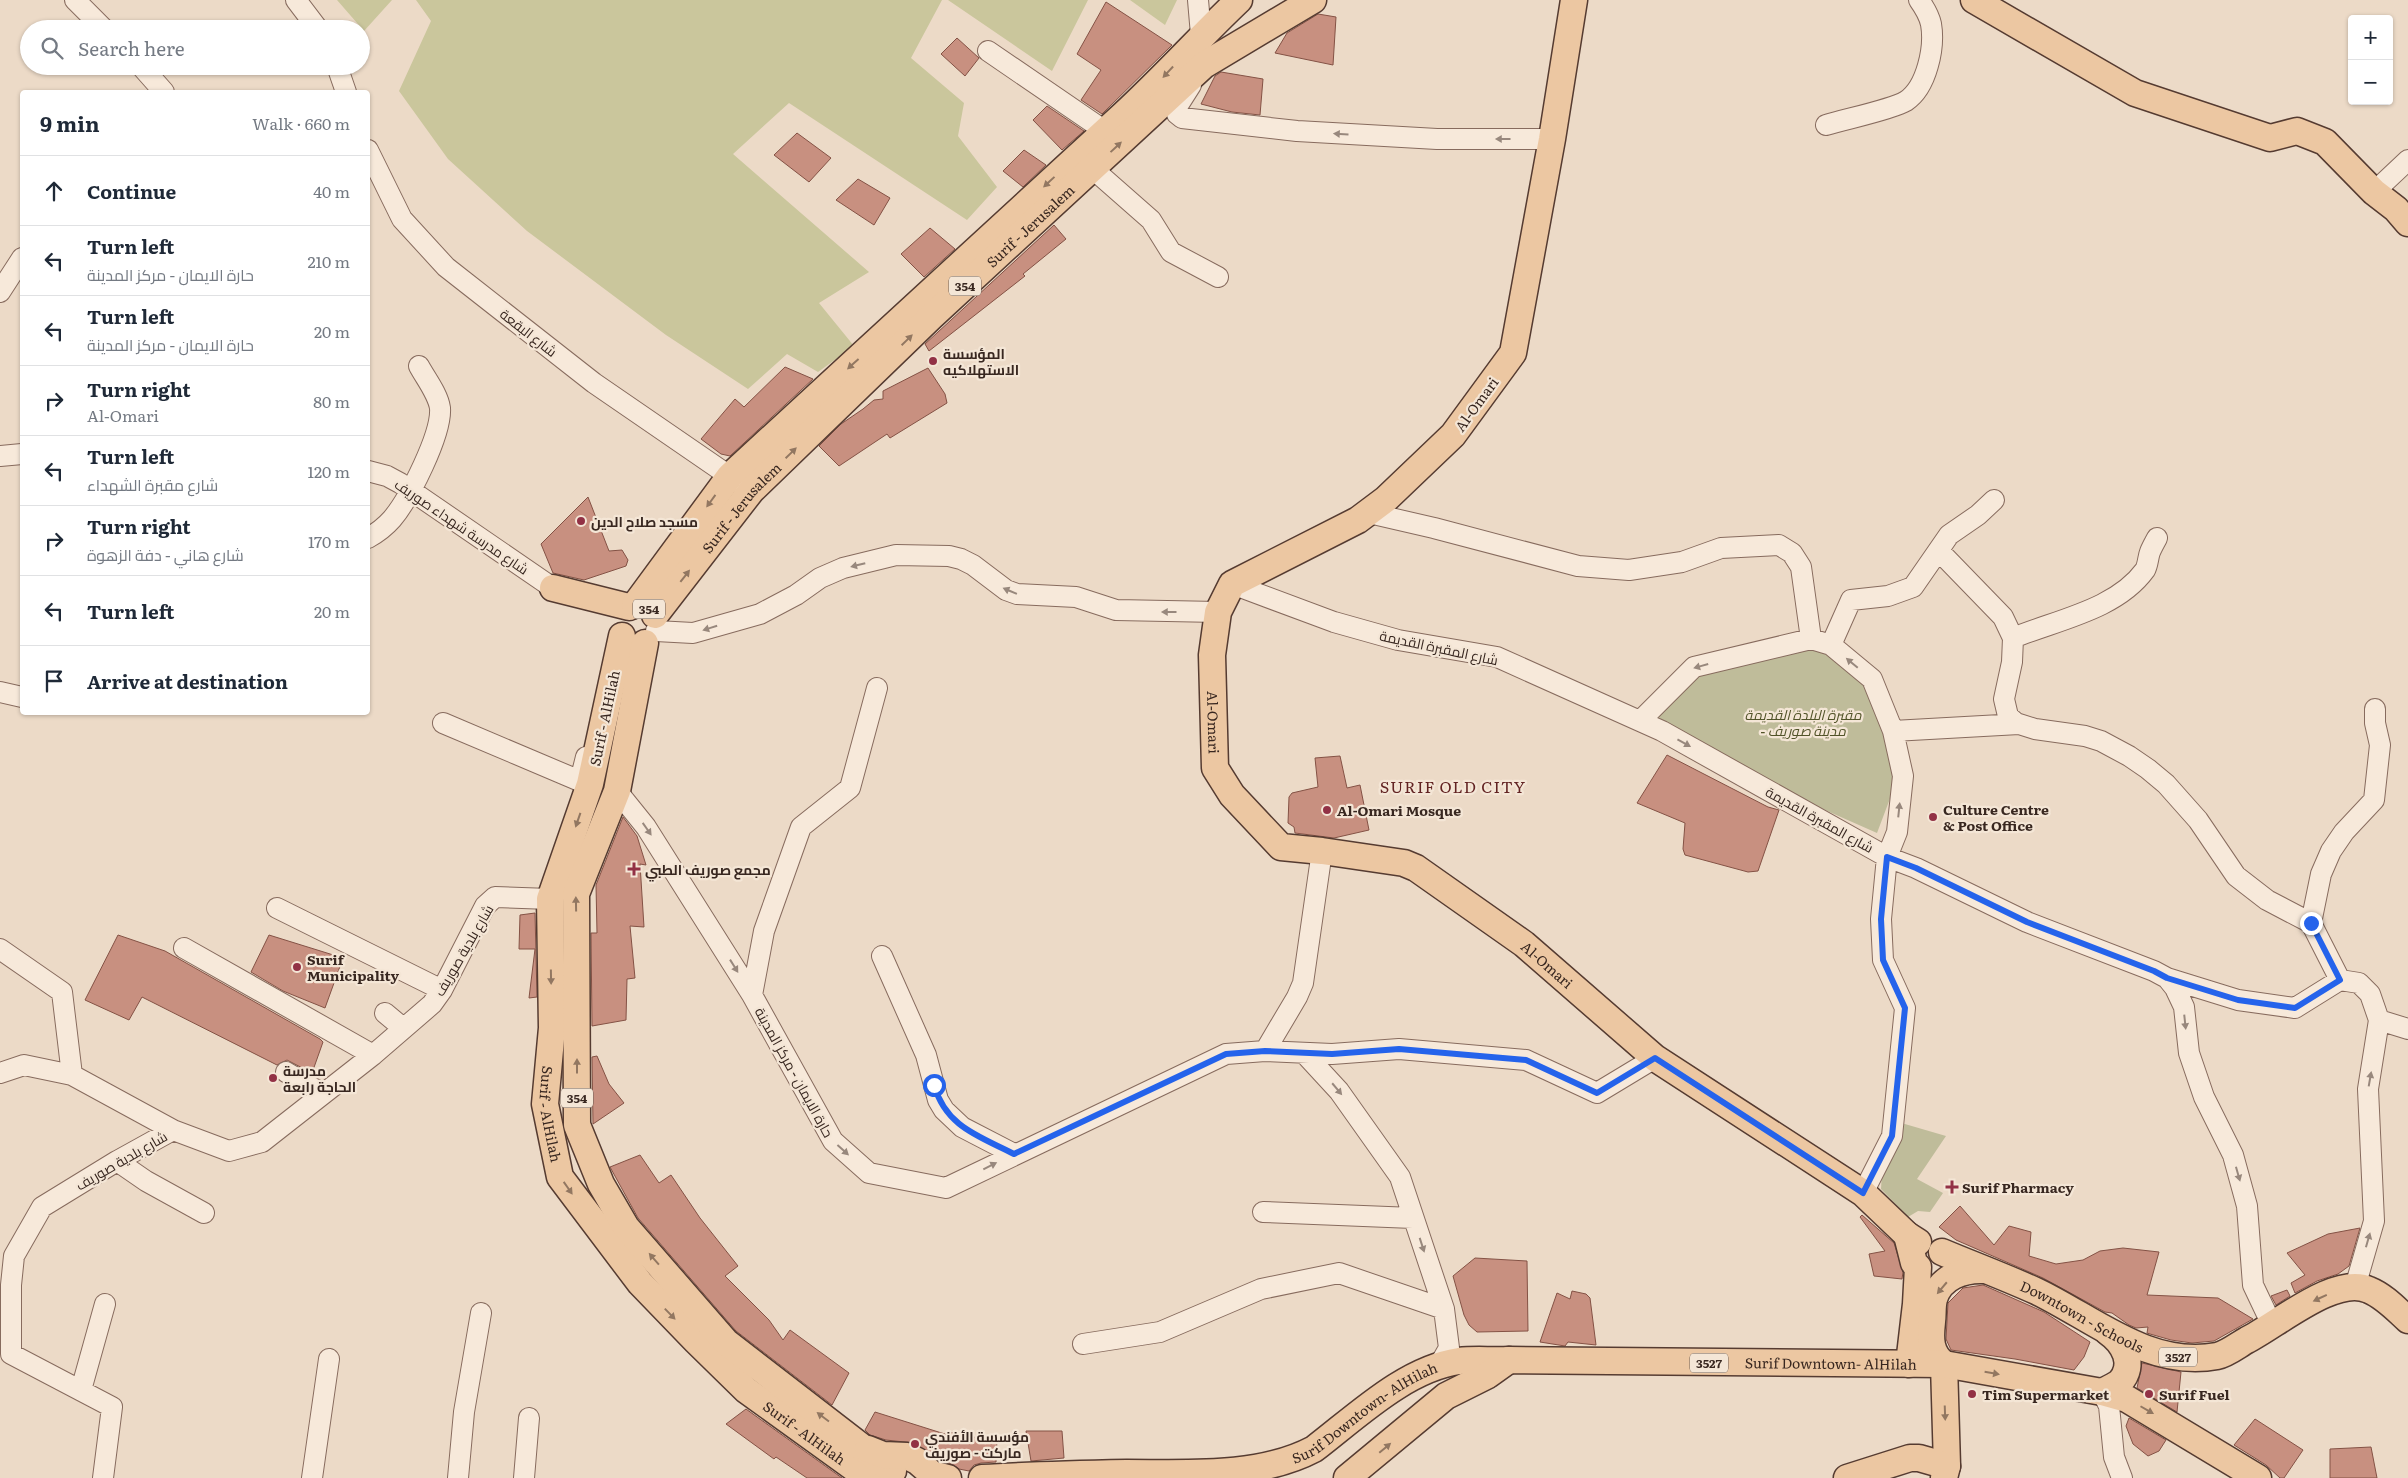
<!DOCTYPE html>
<meta charset="utf-8">
<style>
:root{--surface:#fff;--page:#f2f2f3;--text:#1f2937;--muted:#747a83;--line:#e0e1e3}
body{margin:0;font-family:Literata,Cairo,serif;background:var(--page);color:var(--text)}
.controls{position:absolute;right:15px;top:15px;display:grid;overflow:hidden;border-radius:5px;box-shadow:0 1px 4px #0004}
.controls button{width:45px;height:45px;display:grid;place-items:center;padding:0;border:0;border-bottom:1px solid var(--line);background:var(--surface);color:var(--text);font:25px sans-serif}
.stop{position:absolute;width:15px;height:15px;margin:-11px;border:4px solid #2563eb;border-radius:50%;background:#fff}
.stop.end{background:#2563eb;border-color:#fff;box-shadow:0 1px 5px #0008}
.list{margin:0;padding:0;list-style:none}
h2{display:flex;justify-content:space-between;align-items:center;height:65px;margin:0;padding:0 20px;font-size:21px}
h2 small{font-size:16px;font-weight:400;color:var(--muted)}
.list li{display:grid;grid-template-columns:32px 1fr auto;gap:15px;align-items:center;box-sizing:border-box;height:70px;padding:0 20px;border-top:1px solid var(--line)}
.list b{display:block;font-size:19px;white-space:nowrap}
.list p{margin:0;font-size:16px;white-space:nowrap;color:var(--muted)}
.list em{font-size:16px;font-style:normal;color:var(--muted)}
.icon{flex:none;width:28px;height:28px;fill:none;stroke:currentColor;stroke-width:2;stroke-linecap:round;stroke-linejoin:round}
.map{position:relative;flex:none;width:2408px;height:1478px;overflow:hidden}
.search{position:absolute;background:var(--surface);box-shadow:0 1px 4px #0004;left:20px;top:20px;width:350px;height:55px;display:flex;align-items:center;gap:12px;box-sizing:border-box;padding:0 18px;border-radius:28px;color:var(--muted);font-size:19px}
.panel{position:absolute;background:var(--surface);box-shadow:0 1px 4px #0004;left:20px;top:90px;width:350px;height:625px;border-radius:5px}
.map>svg:first-child{display:block}
.green{fill:#cac69c}
.cemetery{fill:#bfbc9a}
.building{fill:#c89080;stroke:#845245}
.lines{fill:none;stroke-linecap:round;stroke-linejoin:round}
.minor-casing{stroke:#876b5e;stroke-width:22}
.major-casing{stroke:#553b31;stroke-width:29}
.minor{stroke:#f7e9da;stroke-width:20}
.major{stroke:#ecc7a2;stroke-width:26}
.oneway{fill:#927761}
.oneway2{fill:#98887d}
.route{stroke:#2563eb;stroke-width:6}
.poi-dot{fill:#923145;stroke:#f4e6d6;stroke-width:2}
.labels{text-anchor:middle;dominant-baseline:central;stroke-width:4.5;stroke-linejoin:round;paint-order:stroke}
.shield{fill:#f4e6d6;stroke:#706057;stroke-width:1}
.shield-label{font-size:12px;font-weight:bold;fill:#382720}
.street-label{font-size:14px;fill:#382720;stroke:#f4e6d6}
.poi-label{font-size:14px;font-weight:bold;fill:#382720;stroke:#f4e6d6;text-anchor:start}
.park-label{font-size:14px;font-style:italic;fill:#515328;stroke:#f4e6d6}
.quarter-label{font-size:16px;letter-spacing:1px;fill:#622322;stroke:#f4e6d6}
</style>
<div class="map">
<svg width="2408" height="1478" viewBox="0 0 2408 1478">
<rect width="100%" height="100%" fill="#ecdac7"/>
<!-- green -->
<path class="green" d="M337,0H392L364,31Z
M416,0H942L911,58L964,103L958,136L997,187L967,220L789,103L733,154L869,272L819,303L854,346L818,372L787,354L748,389L666,335L527,231L448,159L399,91L431,21Z
M948,0H1088L1052,71Z
M1130,0H1177L1165,25Z"/>
<!-- cemetery -->
<path class="cemetery" d="M1820,647L1868,683L1881,714L1897,780L1877,833L1642,729L1696,673Z
M1898,1122L1946,1136L1917,1179L1943,1193L1930,1212L1918,1211L1908,1217L1881,1189L1882,1172Z"/>
<!-- building -->
<path class="building" d="M1106,2L1172,45L1102,114L1081,100L1101,70L1077,54Z
M1318,14L1336,17L1333,65L1275,53L1287,33Z
M957,38L979,58L965,76L941,54Z
M1221,72L1263,79L1260,115L1232,112L1201,104L1215,76Z
M1047,106L1084,131L1062,150L1033,120Z
M797,133L831,158L809,182L774,155Z
M1024,150L1046,165L1023,187L1003,171Z
M858,179L890,198L874,225L836,200Z
M1054,225L1066,239L1023,274L1025,276L929,351L925,344Z
M930,228L955,249L924,277L901,254Z
M785,367L813,379L730,456L721,454L701,439L735,399L744,407Z
M928,368L945,394L947,403L890,438L887,434L839,466L819,446L841,424L863,409L874,400L883,399V391Z
M588,497L609,551L622,550L628,560L626,566L584,580L553,573L541,544Z
M1667,755L1768,807L1779,810L1758,871L1748,872L1685,855L1683,849L1685,823L1637,803Z
M1340,756L1347,788L1360,785L1369,830L1334,838L1295,833L1294,827L1288,823L1289,797L1292,793L1318,787L1315,758Z
M623,817L637,836L646,865L640,864L644,927L630,926L635,978L627,979L626,1020L592,1026L591,933H597L596,885Z
M535,913L537,997L529,998L535,949H519L520,915Z
M118,935L165,951L320,1039L323,1042L312,1073L287,1060L277,1065L142,997L129,1020L85,1000Z
M269,935L343,958L325,1008L283,991L251,972Z
M597,1056L609,1084L624,1103L593,1124L592,1057Z
M640,1155L659,1183L671,1175L700,1218L738,1266L725,1276L769,1320L783,1340L790,1330L849,1373L832,1405L736,1331L638,1218L610,1167Z
M1960,1206L1994,1245L2009,1226L2031,1232L2029,1256L2056,1264L2083,1260L2100,1251L2123,1248L2159,1252L2147,1295L2218,1298L2253,1319L2214,1341L2192,1343L2171,1340L2150,1334L2147,1333L2148,1327L2136,1328L2129,1325L2112,1313L2105,1312L2043,1278L1956,1240L1939,1227Z
M1862,1215L1894,1243L1903,1272L1902,1279L1874,1276L1869,1254L1885,1251L1860,1217Z
M2360,1228L2349,1266L2338,1274L2317,1281L2295,1293L2291,1283L2305,1275L2287,1253L2328,1234Z
M1475,1258L1527,1261L1528,1331L1477,1332L1469,1325L1464,1315L1453,1276Z
M1983,1285L2044,1312L2090,1342L2084,1357L2074,1370L2015,1359L1951,1350L1946,1339L1948,1303L1963,1288Z
M2287,1290L2290,1296L2276,1305L2271,1296Z
M1572,1291L1586,1294L1590,1298L1596,1345L1568,1342L1565,1346L1540,1342L1557,1293L1570,1299Z
M2142,1363L2181,1372L2177,1412L2137,1388Z
M746,1409L842,1478H807L776,1457L774,1459L726,1424Z
M875,1412L948,1435L949,1432L983,1439H997L996,1462L981,1463L974,1465L969,1471L959,1469L952,1464L939,1460L914,1443L886,1440L870,1435L865,1430Z
M2129,1418L2166,1440L2159,1451L2148,1456L2133,1444L2126,1426Z
M2255,1419L2303,1450L2284,1478H2280L2266,1465L2234,1445Z
M1026,1431H1062L1064,1458L1031,1461Z
M2371,1447L2377,1478H2330V1449Z"/>
<g class="lines">
<defs>
<path id="minor" d="M75,0L104,29
M296,0L318,29
M1198,0L1201,35
M988,51L1105,131
M141,66L164,92
M337,66L346,92
M1191,85L1177,107V114L1182,118L1297,131L1437,139H1552
M1826,125C1845,119 1891,110 1906,101C1927,87 1935,47 1931,24C1929,15 1924,7 1919,0
M368,150L402,219L446,267L594,383L741,484
M1093,169L1151,220L1171,252L1218,277
M2374,192L2408,160
M0,292L22,258
M0,456L22,454
M368,471L387,476L400,483L553,588
M1369,513L1434,528L1578,566L1629,570L1682,562L1721,548L1779,545L1792,553L1801,567L1811,639
M368,538C377,533 385,527 392,519C409,499 442,434 440,408C438,394 426,379 419,366
M1939,551L2003,617L2013,638L2012,662L2004,699L2008,716L2016,723L2035,729L2085,736L2101,741L2129,756L2148,769L2166,784L2198,820L2236,876L2267,900L2311,923L2340,980
M1232,584L1334,622L1398,640L1497,657L1662,731L1887,857L1916,868L2027,922L2154,971L2167,978L2238,1000L2295,1008L2340,980L2359,983L2370,994L2379,1020L2368,1089L2374,1221L2355,1287
M656,631L693,633L760,614L796,595L820,578L843,568L896,555L949,556L961,559L973,565L1006,590L1017,594L1076,597L1116,610L1218,612
M2013,638C2056,620 2116,610 2145,570C2148,565 2148,557 2150,552C2152,547 2155,542 2157,538
M1831,645L1851,600L1888,596L1913,587L1949,535L1978,515L1994,500
M0,692L22,697
M1640,721L1694,667L1811,639L1831,645L1872,679L1893,731L1903,776L1897,832L1887,857L1881,919L1883,960L1905,1008L1892,1136L1863,1193
M443,723L580,781L586,757
M1893,731L2019,724
M617,791L646,827L752,995L833,1141L869,1173L946,1188L1226,1054L1265,1051L1332,1054L1399,1049L1526,1060L1597,1093L1655,1058
M277,908L442,990
M2311,923L2321,874L2331,851L2344,832L2374,800L2380,745L2375,723V709
M184,948L373,1055
M0,949L62,992L72,1075L173,1130
M882,956L926,1055L938,1100L944,1110L962,1127L1014,1154
M2167,978L2175,988L2184,1007L2189,1053L2204,1097L2233,1155L2247,1206L2253,1285L2272,1325
M752,995L764,931L801,827L850,788L877,688
M385,1013L403,1028
M2379,1020L2408,1029
M1265,1051L1297,997L1303,983L1322,851
M1304,1053L1339,1091L1400,1177L1444,1309L1449,1348L1441,1362L1431,1369
M286,1072L323,1094
M0,1073L24,1065L72,1075
M117,1161L146,1181L204,1213
M1263,1212L1413,1218
M1083,1344L1160,1332L1261,1289L1339,1273L1444,1309
M81,1390L105,1304
M2102,1392L2109,1406L2114,1457L2122,1478
M103,1478L112,1407L11,1354V1285L14,1256L42,1207L117,1161L173,1130L229,1151L262,1142L373,1055L432,1004L442,990L485,906L495,897L550,899
M312,1478L329,1359
M458,1478L464,1412L481,1313
M524,1478L529,1418"/>
<g id="major">
<path id="s1" d="M1574,0L1552,139L1513,353L1453,435L1386,499L1358,520L1232,584L1218,612L1212,655L1215,768L1232,795L1281,847L1322,851L1404,863L1416,868L1524,944L1655,1058L1863,1193L1907,1235L1918,1242"/>
<path d="M1974,0L2135,93L2270,138L2297,131L2325,142L2374,192L2396,209L2408,223"/>
<path d="M553,588L629,607"/>
<path d="M635,605L730,476L1124,114C1164,77 1200,37 1239,0"/>
<path id="s2" d="M655,615L751,491L932,316L1204,65L1313,0"/>
<path id="s3" d="M622,636L590,784L550,899L552,1028L545,1104L560,1177L640,1283L696,1341L746,1390L868,1478"/>
<path d="M645,643L617,791L576,894L577,1125L601,1184L626,1227L726,1342L893,1471"/>
<path d="M1907,1235L1914,1263L1918,1267L1916,1304L1909,1364"/>
<path id="s4" d="M1942,1252C1973,1265 2005,1277 2036,1291C2093,1318 2149,1369 2217,1356C2227,1354 2238,1345 2247,1340C2277,1325 2336,1274 2369,1290C2384,1296 2396,1309 2408,1320"/>
<path d="M1944,1364C1930,1353 1930,1339 1932,1322C1933,1315 1932,1306 1934,1299C1940,1277 1964,1269 1984,1270"/>
<path d="M1944,1364L1947,1466L1944,1478"/>
<path d="M2102,1392C2108,1389 2115,1386 2120,1382C2136,1365 2124,1343 2108,1332"/>
<path d="M868,1449L883,1455L907,1456L917,1461L932,1474L948,1478"/>
<path id="s5" d="M982,1478C1030,1475 1078,1474 1127,1473C1188,1473 1259,1478 1314,1449C1356,1417 1405,1369 1459,1361C1475,1359 1492,1361 1509,1360L1944,1364L2102,1392L2127,1399L2258,1478"/>
<path d="M1347,1478L1446,1396L1488,1375L1509,1360"/>
<path d="M1847,1478L1910,1458H1919L1947,1466"/>
</g>
</defs>
<!-- minor casing -->
<use href="#minor" class="minor-casing"/>
<!-- major casing -->
<use href="#major" class="major-casing"/>
<!-- minor -->
<use href="#minor" class="minor"/>
<!-- major -->
<use href="#major" class="major"/>
</g>
<!-- one-way arrows -->
<defs><path id="oneway-solid" d="M-6-.8H1V-3.2L6.5 0L1 3.2V.8H-6Z" transform="scale(1.25)"/></defs>
<g class="oneway">
<use href="#oneway-solid" transform="translate(1168 72) rotate(133)"/>
<use href="#oneway-solid" transform="translate(1116 147) rotate(-43)"/>
<use href="#oneway-solid" transform="translate(1049 182) rotate(137)"/>
<use href="#oneway-solid" transform="translate(907 340) rotate(-44)"/>
<use href="#oneway-solid" transform="translate(853 364) rotate(138)"/>
<use href="#oneway-solid" transform="translate(791 453) rotate(-44)"/>
<use href="#oneway-solid" transform="translate(711 501) rotate(126)"/>
<use href="#oneway-solid" transform="translate(685 576) rotate(-52)"/>
<use href="#oneway-solid" transform="translate(578 820) rotate(109)"/>
<use href="#oneway-solid" transform="translate(576 904) rotate(-91)"/>
<use href="#oneway-solid" transform="translate(551 977) rotate(89)"/>
<use href="#oneway-solid" transform="translate(577 1066) rotate(-90)"/>
<use href="#oneway-solid" transform="translate(568 1188) rotate(55)"/>
<use href="#oneway-solid" transform="translate(654 1259) rotate(-131)"/>
<use href="#oneway-solid" transform="translate(1942 1288) rotate(130)"/>
<use href="#oneway-solid" transform="translate(2320 1298) rotate(155)"/>
<use href="#oneway-solid" transform="translate(670 1314) rotate(46)"/>
<use href="#oneway-solid" transform="translate(1992 1373) rotate(10)"/>
<use href="#oneway-solid" transform="translate(2147 1410) rotate(30)"/>
<use href="#oneway-solid" transform="translate(1945 1413) rotate(88)"/>
<use href="#oneway-solid" transform="translate(823 1417) rotate(-143)"/>
<use href="#oneway-solid" transform="translate(1385 1448) rotate(-40)"/>
</g>
<g class="oneway2">
<use href="#oneway-solid" transform="translate(1341 134) rotate(-177)"/>
<use href="#oneway-solid" transform="translate(1503 139) rotate(180)"/>
<use href="#oneway-solid" transform="translate(858 565) rotate(166)"/>
<use href="#oneway-solid" transform="translate(1010 591) rotate(-157)"/>
<use href="#oneway-solid" transform="translate(1169 612) rotate(-180)"/>
<use href="#oneway-solid" transform="translate(710 628) rotate(163)"/>
<use href="#oneway-solid" transform="translate(1852 663) rotate(-140)"/>
<use href="#oneway-solid" transform="translate(1701 666) rotate(164)"/>
<use href="#oneway-solid" transform="translate(1684 743) rotate(29)"/>
<use href="#oneway-solid" transform="translate(1899 810) rotate(-84)"/>
<use href="#oneway-solid" transform="translate(647 829) rotate(55)"/>
<use href="#oneway-solid" transform="translate(734 966) rotate(58)"/>
<use href="#oneway-solid" transform="translate(2185 1022) rotate(84)"/>
<use href="#oneway-solid" transform="translate(2370 1079) rotate(-80)"/>
<use href="#oneway-solid" transform="translate(1337 1089) rotate(50)"/>
<use href="#oneway-solid" transform="translate(843 1150) rotate(42)"/>
<use href="#oneway-solid" transform="translate(990 1166) rotate(-27)"/>
<use href="#oneway-solid" transform="translate(2238 1174) rotate(74)"/>
<use href="#oneway-solid" transform="translate(2368 1240) rotate(-74)"/>
<use href="#oneway-solid" transform="translate(1422 1245) rotate(72)"/>
</g>
<g class="lines">
<!-- route -->
<path class="route" d="M934,1085C946,1127 979,1136 1014,1154L1226,1054L1265,1051L1332,1054L1399,1049L1526,1060L1597,1093L1655,1058L1863,1193L1892,1136L1905,1008L1883,960L1881,919L1887,857L1916,868L2027,922L2154,971L2167,978L2238,1000L2295,1008L2340,980L2311,923"/>
</g>
<!-- markers -->
<g class="poi-dot">
<circle cx="933" cy="361" r="5"/>
<circle cx="581" cy="521" r="5"/>
<circle cx="1327" cy="810" r="5"/>
<circle cx="1933" cy="817" r="5"/>
<path d="M631.5 861.5h5v5h5v5h-5v5h-5v-5h-5v-5h5z"/>
<circle cx="297" cy="967" r="5"/>
<circle cx="273" cy="1078" r="5"/>
<path d="M1949.5 1179.5h5v5h5v5h-5v5h-5v-5h-5v-5h5z"/>
<circle cx="1972" cy="1394" r="5"/>
<circle cx="2149" cy="1394" r="5"/>
<circle cx="915" cy="1444" r="5"/>
</g>
<g class="labels">
<!-- shield labels -->
<g class="shield">
<rect x="949" y="276.5" width="32" height="19" rx="4"/>
<rect x="633" y="599.5" width="32" height="19" rx="4"/>
<rect x="561" y="1088.5" width="32" height="19" rx="4"/>
<rect x="2159" y="1347.5" width="38" height="19" rx="4"/>
<rect x="1690" y="1353.5" width="38" height="19" rx="4"/>
</g>
<g class="shield-label">
<text x="965" y="286">354</text>
<text x="649" y="609">354</text>
<text x="577" y="1098">354</text>
<text x="2178" y="1357">3527</text>
<text x="1709" y="1363">3527</text>
</g>
<!-- street labels -->
<g class="street-label">
<text stroke="none"><textPath href="#s2" startOffset="542">Surif - Jerusalem</textPath></text>
<text transform="translate(529 332) rotate(38)">شارع البقعة</text>
<text transform="translate(1476 404) rotate(-54)">Al-Omari</text>
<text stroke="none"><textPath href="#s2" startOffset="138">Surif - Jerusalem</textPath></text>
<text transform="translate(462 526) rotate(34)">شارع مدرسة شهداء صوريف</text>
<text transform="translate(1439 647) rotate(12)">شارع المقبرة القديمة</text>
<text transform="translate(604 718) rotate(-78)">Surif - AlHilah</text>
<text stroke="none"><textPath href="#s1" startOffset="871">Al-Omari</textPath></text>
<text transform="translate(1820 819) rotate(29)">شارع المقبرة القديمة</text>
<text transform="translate(463 950) rotate(-60)">شارع بلدية صوريف</text>
<text stroke="none"><textPath href="#s1" startOffset="1320">Al-Omari</textPath></text>
<text transform="translate(795 1072) rotate(61)">حارة الايمان - مركز المدينة</text>
<text stroke="none"><textPath href="#s3" startOffset="489">Surif - AlHilah</textPath></text>
<text transform="translate(121 1160) rotate(-30)">شارع بلدية صوريف</text>
<text stroke="none"><textPath href="#s4" startOffset="154">Downtown - Schools</textPath></text>
<text stroke="none"><textPath href="#s5" startOffset="879">Surif Downtown- AlHilah</textPath></text>
<text stroke="none"><textPath href="#s5" startOffset="398">Surif Downtown- AlHilah</textPath></text>
<text stroke="none"><textPath href="#s3" startOffset="909">Surif - AlHilah</textPath></text>
</g>
<!-- poi labels -->
<g class="poi-label">
<text x="943" y="353">المؤسسة<tspan x="943" dy="16">الاستهلاكيه</tspan></text>
<text x="591" y="521">مسجد صلاح الدين</text>
<text x="1943" y="809">Culture Centre<tspan x="1943" dy="16">&amp; Post Office</tspan></text>
<text x="1337" y="810">Al-Omari Mosque</text>
<text x="645" y="869">مجمع صوريف الطبي</text>
<text x="307" y="959">Surif<tspan x="307" dy="16">Municipality</tspan></text>
<text x="283" y="1070">مدرسة<tspan x="283" dy="16">الحاجة رابعة</tspan></text>
<text x="1962" y="1187">Surif Pharmacy</text>
<text x="1982" y="1394">Tim Supermarket</text>
<text x="2159" y="1394">Surif Fuel</text>
<text x="925" y="1436">مؤسسة الأفندي<tspan x="925" dy="16">ماركت - صوريف</tspan></text>
</g>
<!-- park labels -->
<g class="park-label">
<text x="1803" y="714">مقبرة البلدة القديمة<tspan x="1803" dy="16">- مدينة صوريف</tspan></text>
</g>
<!-- quarter labels -->
<g class="quarter-label">
<text x="1453" y="786">SURIF OLD CITY</text>
</g>
</g>
</svg>
<div class="controls">
<button>+</button>
<button>−</button>
</div>
<div class="stop" style="left:934px;top:1085px"></div>
<div class="stop end" style="left:2311px;top:923px"></div>
<div class="search"><svg class="icon" aria-label="search" viewBox="0 0 24 24"><circle cx="10" cy="10" r="6"/><path d="M15 15l6 6"/></svg>Search here</div>
<section class="panel">
<h2>9 min<small>Walk · 660 m</small></h2>
<ul class="list">
<li><svg class="icon" aria-label="ahead" viewBox="0 0 24 24"><path d="M12 20V5M6 11l6-6 6 6"/></svg><div><b>Continue</b></div><em>40 m</em></li>
<li><svg class="icon" aria-label="left" viewBox="0 0 24 24"><path d="M17 20v-9H6M10 6l-5 5 5 5"/></svg><div><b>Turn left</b><p>حارة الايمان - مركز المدينة</p></div><em>210 m</em></li>
<li><svg class="icon" aria-label="left" viewBox="0 0 24 24"><path d="M17 20v-9H6M10 6l-5 5 5 5"/></svg><div><b>Turn left</b><p>حارة الايمان - مركز المدينة</p></div><em>20 m</em></li>
<li><svg class="icon" aria-label="right" viewBox="0 0 24 24"><path d="M7 20v-9h11M14 6l5 5-5 5"/></svg><div><b>Turn right</b><p>Al-Omari</p></div><em>80 m</em></li>
<li><svg class="icon" aria-label="left" viewBox="0 0 24 24"><path d="M17 20v-9H6M10 6l-5 5 5 5"/></svg><div><b>Turn left</b><p>شارع مقبرة الشهداء</p></div><em>120 m</em></li>
<li><svg class="icon" aria-label="right" viewBox="0 0 24 24"><path d="M7 20v-9h11M14 6l5 5-5 5"/></svg><div><b>Turn right</b><p>شارع هاني - دفة الزهوة</p></div><em>170 m</em></li>
<li><svg class="icon" aria-label="left" viewBox="0 0 24 24"><path d="M17 20v-9H6M10 6l-5 5 5 5"/></svg><div><b>Turn left</b></div><em>20 m</em></li>
<li><svg class="icon" aria-label="arrive" viewBox="0 0 24 24"><path d="M6 21V4h12l-3 4 3 4H6"/></svg><div><b>Arrive at destination</b></div></li>
</ul>
</section>
</div>
